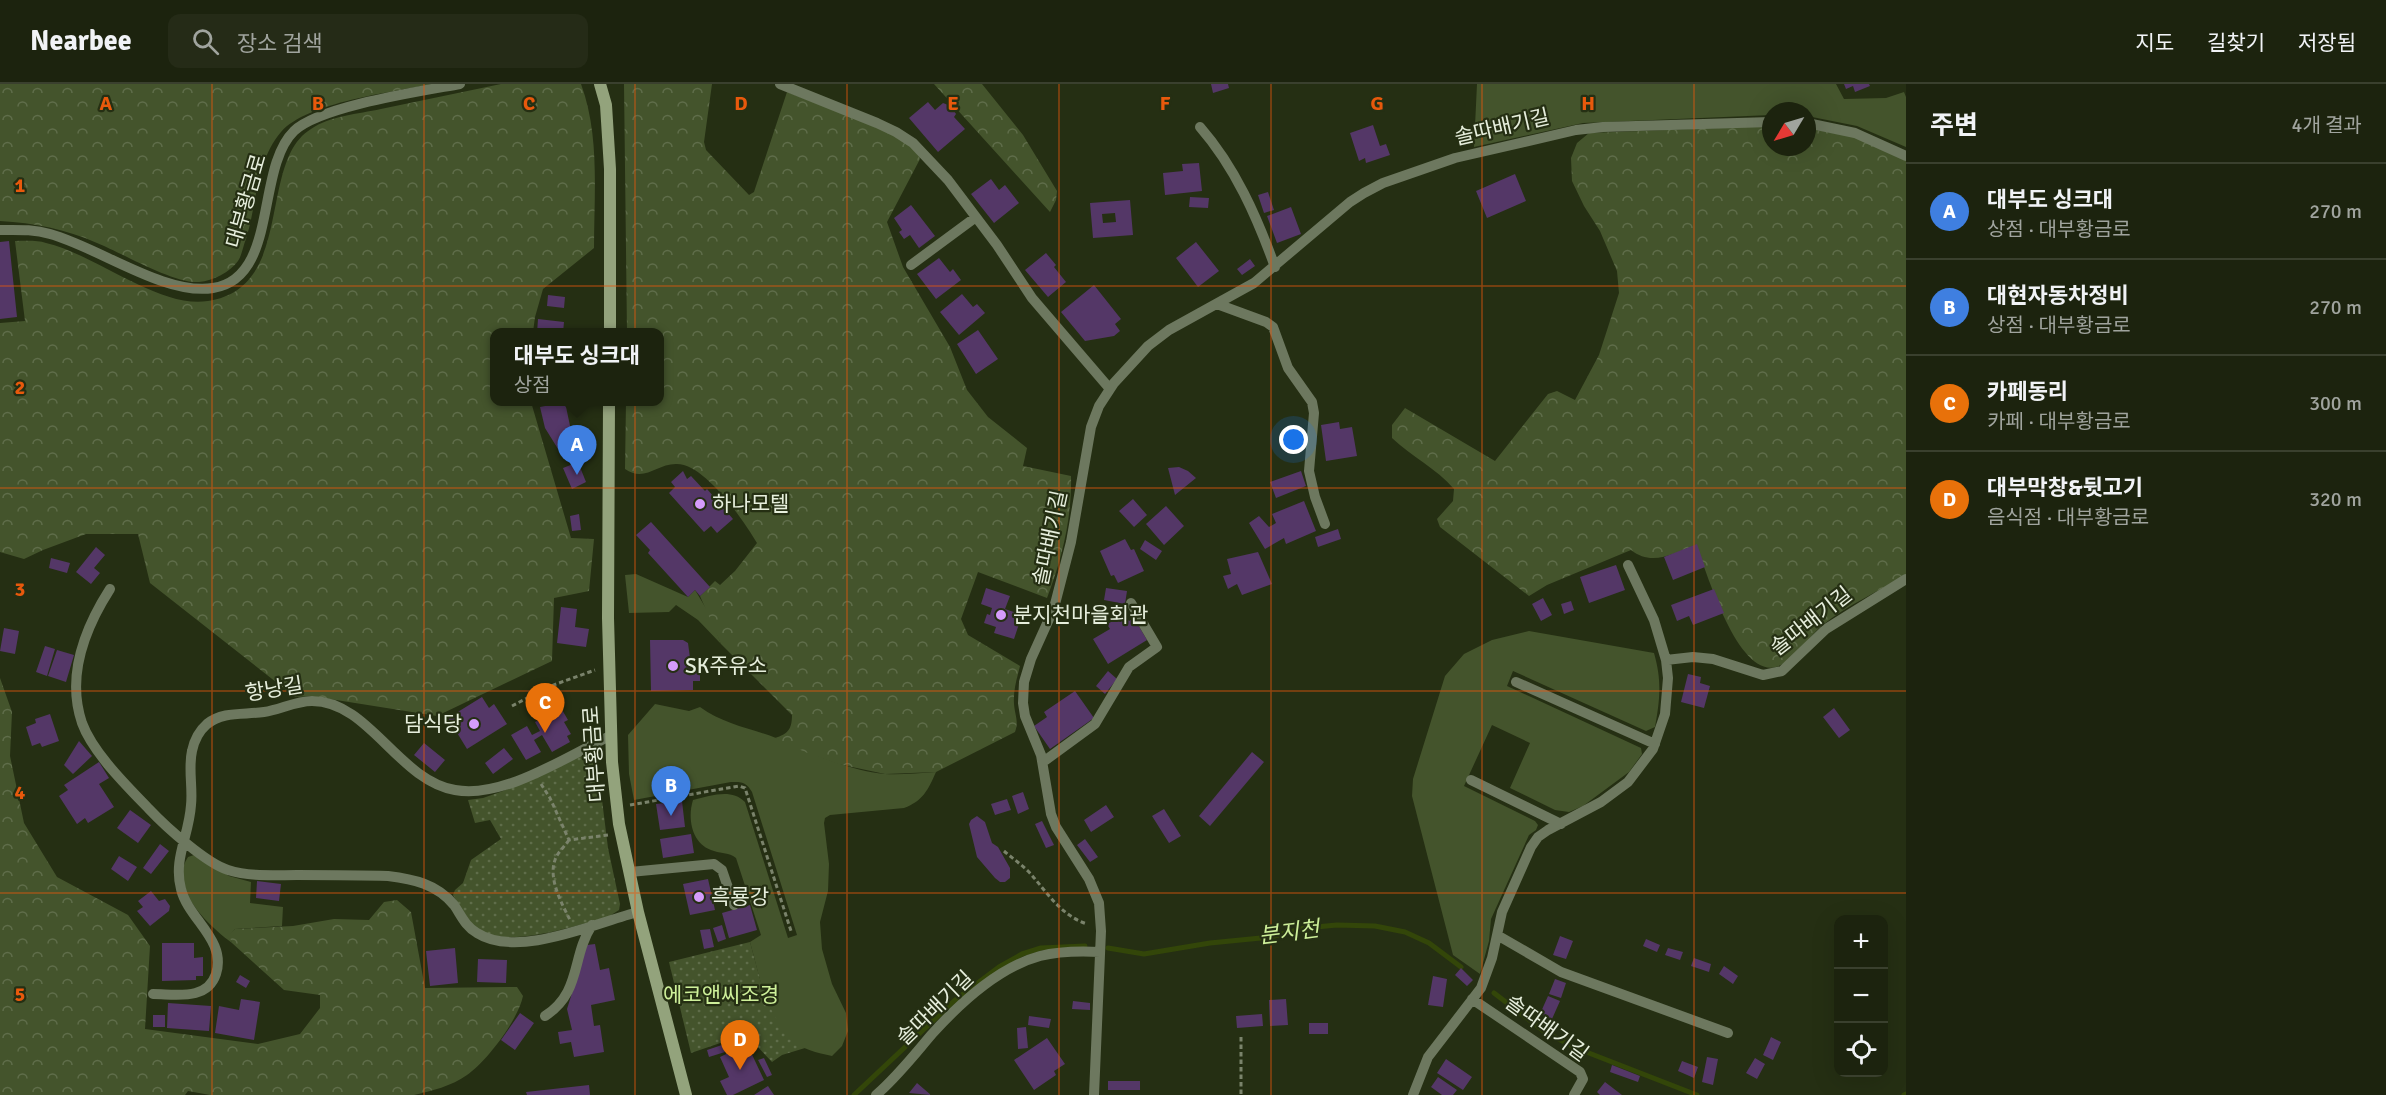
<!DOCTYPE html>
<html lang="ko">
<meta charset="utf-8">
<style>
:root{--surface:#1c230e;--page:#252b17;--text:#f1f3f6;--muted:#a0a49e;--line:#3a402e;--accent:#0b8043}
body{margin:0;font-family:Signika,"Noto Sans KR",sans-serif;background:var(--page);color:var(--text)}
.controls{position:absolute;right:18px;bottom:18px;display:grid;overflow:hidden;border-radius:12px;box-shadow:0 6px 24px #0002}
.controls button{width:54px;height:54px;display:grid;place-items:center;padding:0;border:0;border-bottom:2px solid var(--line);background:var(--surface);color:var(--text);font:30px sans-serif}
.compass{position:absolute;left:1762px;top:18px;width:54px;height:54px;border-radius:50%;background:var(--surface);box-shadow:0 6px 24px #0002;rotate:232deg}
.you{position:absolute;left:1294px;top:356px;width:21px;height:21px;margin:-15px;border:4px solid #fff;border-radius:50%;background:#1a73e8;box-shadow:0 0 0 9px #1a73e833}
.badge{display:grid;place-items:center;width:39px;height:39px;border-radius:50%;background:var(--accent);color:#fff;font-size:20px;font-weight:700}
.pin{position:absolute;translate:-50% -50px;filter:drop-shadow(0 2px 3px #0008)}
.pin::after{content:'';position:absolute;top:32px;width:21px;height:18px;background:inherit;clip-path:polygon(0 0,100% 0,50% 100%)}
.popup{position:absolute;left:490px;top:244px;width:174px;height:78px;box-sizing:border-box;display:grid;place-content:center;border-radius:12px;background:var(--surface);filter:drop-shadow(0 2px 4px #0005);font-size:20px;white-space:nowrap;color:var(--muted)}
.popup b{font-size:22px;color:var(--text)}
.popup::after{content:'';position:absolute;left:50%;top:100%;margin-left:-12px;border:12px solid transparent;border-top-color:var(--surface)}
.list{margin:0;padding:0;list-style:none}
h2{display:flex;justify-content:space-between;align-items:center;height:78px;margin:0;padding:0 24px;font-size:26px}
h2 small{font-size:20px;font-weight:400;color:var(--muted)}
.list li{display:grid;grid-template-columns:39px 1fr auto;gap:18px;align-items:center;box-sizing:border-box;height:96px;padding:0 24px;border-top:2px solid var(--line)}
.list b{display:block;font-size:22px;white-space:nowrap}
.list p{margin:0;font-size:20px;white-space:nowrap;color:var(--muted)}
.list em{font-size:20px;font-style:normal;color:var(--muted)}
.icon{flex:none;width:33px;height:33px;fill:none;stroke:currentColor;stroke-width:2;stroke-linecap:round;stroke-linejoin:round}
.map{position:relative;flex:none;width:1906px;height:1011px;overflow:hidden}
header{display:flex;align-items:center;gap:36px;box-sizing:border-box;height:84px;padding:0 30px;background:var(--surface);border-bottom:2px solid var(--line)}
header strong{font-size:28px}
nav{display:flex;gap:33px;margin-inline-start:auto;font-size:21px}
.search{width:420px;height:54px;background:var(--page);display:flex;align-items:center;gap:15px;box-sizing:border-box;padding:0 21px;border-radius:12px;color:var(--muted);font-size:22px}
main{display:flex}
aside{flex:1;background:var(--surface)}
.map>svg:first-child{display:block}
.grass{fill:#44542c}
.forest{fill:url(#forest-crowns)}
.garden{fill:url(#garden-dots)}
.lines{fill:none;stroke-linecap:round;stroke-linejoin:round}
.stream{stroke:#334609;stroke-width:5}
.building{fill:#543767;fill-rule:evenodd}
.path{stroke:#7a836b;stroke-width:3;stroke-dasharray:4.5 3;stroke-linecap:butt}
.service{stroke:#6d785f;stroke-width:10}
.secondary{stroke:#93a37c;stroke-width:12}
.grid{fill:none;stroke:#e8590c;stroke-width:1.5;stroke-opacity:0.55}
.poi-dot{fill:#d59cfb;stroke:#252f13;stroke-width:2}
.labels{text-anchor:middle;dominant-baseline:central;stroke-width:4.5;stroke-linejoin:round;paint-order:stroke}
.street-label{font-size:21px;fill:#e6eedc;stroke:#252f13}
.poi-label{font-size:21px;fill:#e6eedc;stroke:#252f13;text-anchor:start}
.park-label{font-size:21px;fill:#cef09a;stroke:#252f13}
.water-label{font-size:22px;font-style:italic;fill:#cdef99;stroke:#252f13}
.grid-label{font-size:20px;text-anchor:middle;font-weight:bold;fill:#e8590c;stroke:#252f13;stroke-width:4.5;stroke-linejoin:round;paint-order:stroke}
</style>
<header>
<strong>Nearbee</strong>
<div class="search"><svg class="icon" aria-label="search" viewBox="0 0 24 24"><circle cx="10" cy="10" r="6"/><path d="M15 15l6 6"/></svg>장소 검색</div>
<nav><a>지도</a><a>길찾기</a><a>저장됨</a></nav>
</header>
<main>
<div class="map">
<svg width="1906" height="1011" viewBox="0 0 1906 1011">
<defs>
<pattern id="forest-crowns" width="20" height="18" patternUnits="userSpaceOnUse" patternTransform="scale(1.5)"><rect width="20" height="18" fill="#44542c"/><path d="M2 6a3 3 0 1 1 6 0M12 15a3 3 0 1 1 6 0" fill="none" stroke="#5f6d4a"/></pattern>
<pattern id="garden-dots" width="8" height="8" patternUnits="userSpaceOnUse" patternTransform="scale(1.5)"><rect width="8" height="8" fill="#44542c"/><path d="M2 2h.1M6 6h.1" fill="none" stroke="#5f6d4a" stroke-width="1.8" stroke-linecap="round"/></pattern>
</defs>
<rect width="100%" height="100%" fill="#252f13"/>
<!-- grass -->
<path class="grass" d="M1477,0H1836L1844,15L1886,14L1904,8L1906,13V63L1857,42L1807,32V27H1771V31L1583,39L1474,63Z
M636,490L688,513L695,506L710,531L721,560L698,536L676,521L669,528L629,529L625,491Z
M1529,547L1654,569C1662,597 1660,615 1655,643L1646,647L1513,587L1507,602L1641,664L1642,670L1629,688L1583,722L1569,728L1555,726L1510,704L1530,659L1492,641L1464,702L1535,737L1538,741L1536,746L1529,751L1491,835L1489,857L1480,890L1453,871L1412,712L1413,695L1445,592L1464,570L1492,556Z
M655,620L689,627L700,623C723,640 750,644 776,654C811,669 846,686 885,690C901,691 919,689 936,688C928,706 923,717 904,724L830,731L825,734L824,739L829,780L828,807L820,838L822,865L832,900L846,929L848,947L842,962L832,972C818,969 800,965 789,954C765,928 759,890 750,858L761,851L736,774C728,768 723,770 714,767C692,761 687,735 693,716C711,712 731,704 745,718L788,854L797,851L752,708C746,698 742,698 731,698L634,716L629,690L628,651Z
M194,771L229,792L251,798L250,819L283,823L282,842L235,845L230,851L232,859C210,843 167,804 188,773Z"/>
<!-- forest -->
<path class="forest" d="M0,0H432C393,8 307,18 281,48C256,77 257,120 246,155C243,162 242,171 238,177C230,188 213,197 199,198C174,200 122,169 97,159C65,145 35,139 0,137Z
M501,0H581C600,52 594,109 594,164L543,205L535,233L533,248L494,249V318H531L571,454L594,455L589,507L554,514L552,577L437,632L311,612L295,613L150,499L138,450H86L43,466L24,475L0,468V239L25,237L15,157C25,157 37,156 46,159C95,170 159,225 208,217C296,204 257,78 311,45C330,32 358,30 381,25C421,17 461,8 501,0Z
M624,0H712L704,58L706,66L749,111L754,108L787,8L885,46L918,67L920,75L887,138L903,183L950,263L967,306L988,333L1027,364L1023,382L1071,392C1072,434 1062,475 1047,514L978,488L961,535L968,551L1020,582C1017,594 1013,607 1014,620C1015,632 1019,637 1015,648L936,688L885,690L838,680L805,668L775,654C788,650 792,645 792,631L721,560L700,512L715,497L720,501L735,487L757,459C744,437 705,380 677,380C657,379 645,399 625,385L626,318H660V249L627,248Z
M934,0H982L1023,51L1057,107L1056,116L1050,128Z
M1771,42V63H1807V44L1854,53L1906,76V491C1879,507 1848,521 1824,540C1808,552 1796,577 1776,583C1737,593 1707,488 1696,461C1674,469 1652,483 1631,466L1547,501L1529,512L1440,443L1437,435L1453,417L1454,405C1436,384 1412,373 1392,354V341L1405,324L1495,377L1548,310L1557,307L1575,316L1599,271L1619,209L1617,187L1600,147L1584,122L1572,97L1571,74L1577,59L1589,49Z
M0,594L12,628L10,672L24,739L57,793L128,831L150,862L145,945L258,960L300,950L320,924V911L284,906L232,859L229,851L235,845L293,842L334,835L369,836L384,818L397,816L411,828L425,904L517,903L523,912C518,936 487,977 467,991C452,1002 431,1007 414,1011H210L188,1007L185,1011H0Z"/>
<!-- garden -->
<path class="garden" d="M589,668L597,676L608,764L620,820L619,826L608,833C577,841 500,868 474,842C465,834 459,821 453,811L455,806L463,799L471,776L501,755L490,736L475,739L468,716L483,714L503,707Z
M750,858C761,897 768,942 805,964L782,971L772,978L755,960L735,954L691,969L669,878Z"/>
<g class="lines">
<!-- stream -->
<path class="stream" d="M1108,864L1144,870L1210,859L1271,853L1305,844L1337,841L1375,842L1405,848L1429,859L1461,883
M1494,909L1545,948L1576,964L1697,1011
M854,1011L954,917L999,883L1022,870L1041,864L1085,862
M1904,1011L1906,1010"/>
</g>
<!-- building -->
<path class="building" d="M1211,0H1228L1229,4L1213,9Z
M1844,0H1869L1870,2L1855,8L1853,2L1846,5Z
M928,18L935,26L943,19L951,22L956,30L954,33L965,45L938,68L909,34Z
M1373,41L1380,62L1386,60L1390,71L1366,79L1365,74L1359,77L1350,49Z
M1199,79L1202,107L1165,111L1163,89L1183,87L1182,80Z
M1515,90L1526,117L1487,134L1476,107Z
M991,95L999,106L1005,101L1019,119L994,139L971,110Z
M1268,108L1274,126L1264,129L1258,111Z
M1190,113L1209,114L1208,124L1189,123Z
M1130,116L1133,151L1093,154L1090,119ZM1115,129L1116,138L1103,139L1102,130Z
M911,121L935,152L919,164L910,151L904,155L899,148L902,146L894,134Z
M1291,123L1301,150L1277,159L1267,132Z
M9,157L17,233L0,235V158Z
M1196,158L1219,187L1198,203L1176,174Z
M1046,169L1056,181L1054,183L1066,198L1048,213L1025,186Z
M939,174L950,188L953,185L961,196L936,215L917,190Z
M1250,175L1255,182L1242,191L1237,185Z
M1094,201L1121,235L1115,240L1120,247L1114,252L1085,257L1061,228Z
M962,210L973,223L977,220L985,229L959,251L940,228Z
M548,211L565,213L564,224L547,222Z
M538,235L564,238L563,249H537Z
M978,246L998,275L976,290L957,260Z
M565,318L576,370L563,373L545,344L540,323Z
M1339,338L1340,345L1352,343L1357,372L1326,377L1321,341Z
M578,378L586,398L572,405L563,384Z
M1179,383L1188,387L1196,394L1175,411L1168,384Z
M683,387L687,395L691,392L705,407L707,405L733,435L717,449L711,442L704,448L669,409L675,403L671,398Z
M1301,387L1306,402L1276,414L1270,398Z
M1133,415L1147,431L1134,443L1119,427Z
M1304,417L1316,447L1286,460L1284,454L1265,465L1249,439L1259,432L1269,443L1276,439L1272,430Z
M1166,422L1184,442L1164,461L1146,440Z
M579,430L581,446L572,447L570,432Z
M651,438L710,503L700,512L695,506L688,513L648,469L650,466L636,451Z
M1338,445L1341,455L1318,463L1315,453Z
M1125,455L1131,466L1134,465L1144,487L1118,499L1114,491L1111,492L1100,467Z
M1145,456L1162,467L1156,476L1140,465Z
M1697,460L1705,483L1673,496L1664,473Z
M96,463L105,471L94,484L100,489L91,500L76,488Z
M1258,468L1272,500L1242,511L1237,500L1228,505L1223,492L1231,490L1227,475Z
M51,474L70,479L67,489L49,484Z
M1616,481L1625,506L1589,519L1580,493Z
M986,504L1010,512L1005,525L1022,531L1014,555L994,549L996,543L984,539L987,530L990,531L992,524L981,520Z
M1106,504L1127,507L1125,520L1104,516Z
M1714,505L1724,529L1693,541L1689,532L1677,537L1671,521Z
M1543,514L1552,531L1541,537L1532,520Z
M1571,517L1574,526L1564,530L1561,520Z
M561,523L577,525L575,543L589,545L586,563L557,559Z
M1127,534L1129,537L1134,534L1147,556L1108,580L1093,555L1110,545L1107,540L1117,535L1120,538Z
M4,544L19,547L15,570L0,567Z
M650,556H683L688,559L690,574H695V584L700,583V597H693V606L651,607Z
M45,562L55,565L47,592L36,588Z
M57,566L74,571L66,598L48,592Z
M1108,587L1117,595L1105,610L1096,602Z
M1688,590L1701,593L1700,599L1710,602L1704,624L1681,618Z
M1075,607L1094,634L1050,665L1034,642L1047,633L1044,628Z
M482,613L489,624L494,620L507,640L467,665L448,634Z
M561,624L568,636L564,638L571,650L567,652L570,658L552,668L542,651L534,656L541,668L526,676L511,651L527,642L532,651L540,647L535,638Z
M1834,624L1850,646L1839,654L1823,633Z
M50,630L59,657L42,663L40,659L32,662L26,643L36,639L35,635Z
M79,657L92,672L73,690L64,681Z
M424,659L445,676L435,688L414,671Z
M504,664L513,675L493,690L485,679Z
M1252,668L1264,678L1210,742L1199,732Z
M99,678L109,694L99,700L114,723L88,739L85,734L77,740L59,712L68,706L64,701Z
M1023,708L1029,725L1018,730L1012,712Z
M1007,715L1011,726L995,731L991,720Z
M682,717L685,743L660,746L656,720Z
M1106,721L1114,733L1091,748L1084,736Z
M1164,725L1181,752L1169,759L1152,732Z
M130,726L151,741L138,759L117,744Z
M977,732L985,738L992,759L998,763L1010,784V794L1005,798H1000L995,794L977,773L969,740L971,736Z
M1042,737L1054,761L1046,764L1035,740Z
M691,750L694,769L663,774L660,755Z
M1085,755L1098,773L1090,778L1077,761Z
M160,760L169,767L151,790L143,784Z
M119,772L137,783L128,797L111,785Z
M708,795L715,826L690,831L683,800Z
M257,797L281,800L279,817L256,814Z
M151,807L159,817L165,815L170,822L169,827L150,842L137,827L143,823L138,817Z
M750,821L757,846L729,854L722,829Z
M722,841L726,855L718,858L713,844Z
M710,845L714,863L704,865L700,846Z
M1560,852L1573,857L1566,875L1553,871Z
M1646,855L1660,861L1657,868L1643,862Z
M162,859H194V874L203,873V892H196V896L162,897Z
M595,860L600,886L609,884L615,916L591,921L594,942L600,941L604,968L574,973L571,958L560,960L558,948L572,946L567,925L587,861Z
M455,864L458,899L430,902L426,867Z
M1668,864L1683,868L1680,876L1665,871Z
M1694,874L1711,880L1709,888L1691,882Z
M478,875L507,876L506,899L477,898Z
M1724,882L1738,892L1733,900L1719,890Z
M1461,884L1473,896L1467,902L1455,891Z
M240,891L250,897L246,904L236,898Z
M1433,892L1447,895L1443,923L1428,921Z
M1555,895L1566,899L1561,914L1549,910Z
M1548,912L1560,917L1552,935L1540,930Z
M241,915L260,918L254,956L215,949L219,922L239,926Z
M1286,915L1288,941L1270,942L1269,916Z
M1073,917L1090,919V926L1072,925Z
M168,919L211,922L209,947L167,944Z
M520,929L534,939L515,966L501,956Z
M1262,930L1263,942L1237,944L1236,932Z
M153,931H165V943H153Z
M1029,932L1051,935L1049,944L1028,941Z
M1309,939H1328V950H1309Z
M1026,943L1028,964L1018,965L1017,944Z
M1771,953L1781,958L1773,976L1763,971Z
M1047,954L1065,980L1054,987L1056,991L1034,1006L1014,976Z
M747,960L764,996L733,1011H727L720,997L729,993L720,973Z
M722,961L725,968L709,973L707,966Z
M1707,973L1718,975L1713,1001L1702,998Z
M764,974L772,991L767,993L758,976Z
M1755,974L1765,980L1757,995L1746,989Z
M1446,975L1472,993L1463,1006L1437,989Z
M1682,977L1698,983L1694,994L1678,987Z
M1612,981L1640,992L1638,998L1610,988Z
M1438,993L1457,1006L1453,1011H1442L1431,1003Z
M1108,997H1140V1006H1108Z
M1605,998L1622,1011H1600L1597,1008Z
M917,999L931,1011L909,1009Z
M589,1001L590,1011H527L526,1008Z
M768,1002L774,1011H754Z"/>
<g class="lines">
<!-- path -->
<path class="path" d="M512,622L548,603L595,586
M541,700L550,714L569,756L608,751
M630,721L739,702L745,704L791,847
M569,756C565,762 557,769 555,776C548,795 562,820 570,836
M1004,767C1012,774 1021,780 1029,788C1047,808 1060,831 1087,840
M1241,953V1011"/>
<!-- service -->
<path class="service" d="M780,0L877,39L896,48L913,59L948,96L997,161L1032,214L1110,305
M1807,39L1855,49L1906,72
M1200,43C1235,83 1257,133 1275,183
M0,146C17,146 33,145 50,150C98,163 165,212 213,204C279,194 255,85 294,47C320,22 422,7 460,0
M911,181L976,133
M1217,220L1266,238L1273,243L1288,284L1312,318L1314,329L1309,387L1315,413L1325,440
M110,505C85,544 66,592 82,639C93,669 127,702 149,725C166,743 206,779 228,786C250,793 274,791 297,791C327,791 358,791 388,792C413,795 437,800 454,821C461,831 465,842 477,849C518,875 595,839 638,828
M1666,576L1693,573L1713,575L1763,591L1782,587L1826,545L1906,495
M1516,598L1655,660
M1043,678L1095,640L1129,583L1157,563L1131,519
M1471,696L1561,740
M630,788L714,780L722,786L734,821
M1497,851L1561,888L1728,949
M153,910C176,910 207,917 216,890C227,856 188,835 181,805C173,775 189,752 191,721C193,704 188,684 192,667C194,657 199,647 207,640C223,627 244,631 264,628C280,626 295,617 312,617C369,617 398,696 455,706C504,715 567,672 610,652
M1472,915L1580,988L1583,995L1574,1011
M545,932C582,908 571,873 592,841
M876,1011C897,993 914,971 932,950C960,919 999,883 1040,872C1060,867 1080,867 1100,868
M1094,1011L1101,847L1099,819L1089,795L1056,743L1051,730L1041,671L1025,632L1023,619L1024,598L1031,575L1054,524L1071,458L1091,343L1099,322L1114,299L1148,262L1169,246L1254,199L1350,118L1364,109L1383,99L1455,74L1576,46L1603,43L1771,38
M1413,1011L1428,973L1481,904L1492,874L1502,828L1531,763L1538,753L1548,746L1601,718L1628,698L1653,665L1665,630L1668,594L1666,576L1654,536L1628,481"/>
<!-- secondary -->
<path class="secondary" d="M600,0L606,21L610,85V249
M609,318L608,534L612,678L619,740L638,828L686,1011"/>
</g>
<!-- grid -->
<path class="grid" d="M212,0V1011M424,0V1011M635,0V1011M847,0V1011M1059,0V1011M1271,0V1011M1482,0V1011M1694,0V1011M0,202H1906M0,404H1906M0,607H1906M0,809H1906"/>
<!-- markers -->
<g class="poi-dot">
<circle cx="700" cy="420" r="6"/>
<circle cx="1001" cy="531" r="6"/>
<circle cx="673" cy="582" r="6"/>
<circle cx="474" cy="640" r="6"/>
<circle cx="699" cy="813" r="6"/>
</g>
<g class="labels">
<!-- street labels -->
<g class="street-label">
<text transform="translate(1502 43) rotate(-13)">솔따배기길</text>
<text transform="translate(246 117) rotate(-74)">대부황금로</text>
<text transform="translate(1050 454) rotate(-78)">솔따배기길</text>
<text transform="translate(1811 537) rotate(-38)">솔따배기길</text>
<text transform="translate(274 605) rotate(-9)">항낭길</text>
<text transform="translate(594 670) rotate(-94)">대부황금로</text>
<text transform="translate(935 924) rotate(-44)">솔따배기길</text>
<text transform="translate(1547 944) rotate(36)">솔따배기길</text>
</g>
<!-- poi labels -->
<g class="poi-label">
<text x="712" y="420">하나모텔</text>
<text x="1013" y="531">분지천마을회관</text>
<text x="685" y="582">SK주유소</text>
<text x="462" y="640" text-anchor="end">담식당</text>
<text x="711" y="813">흑룡강</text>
</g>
<!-- park labels -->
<g class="park-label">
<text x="721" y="911">에코앤씨조경</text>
</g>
<!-- water labels -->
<g class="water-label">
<text transform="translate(1289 848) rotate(-7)">분지천</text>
</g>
</g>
<g class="grid-label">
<text x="106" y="26">A</text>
<text x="318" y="26">B</text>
<text x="529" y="26">C</text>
<text x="741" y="26">D</text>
<text x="953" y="26">E</text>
<text x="1165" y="26">F</text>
<text x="1377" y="26">G</text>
<text x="1588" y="26">H</text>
<text x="20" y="108">1</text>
<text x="20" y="310">2</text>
<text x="20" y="512">3</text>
<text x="20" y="715">4</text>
<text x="20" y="917">5</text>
</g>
</svg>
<div class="controls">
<button>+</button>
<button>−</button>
<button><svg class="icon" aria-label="locate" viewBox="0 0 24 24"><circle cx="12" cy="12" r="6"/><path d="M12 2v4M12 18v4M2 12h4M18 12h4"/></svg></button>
</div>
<svg class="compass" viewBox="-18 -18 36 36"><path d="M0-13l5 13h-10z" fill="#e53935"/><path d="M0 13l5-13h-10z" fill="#a0a49e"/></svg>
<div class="you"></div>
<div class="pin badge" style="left:577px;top:391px;background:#3f7fe0">A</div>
<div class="popup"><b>대부도 싱크대</b>상점</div>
<div class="pin badge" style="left:671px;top:732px;background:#3f7fe0">B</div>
<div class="pin badge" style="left:545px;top:649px;background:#e8710a">C</div>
<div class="pin badge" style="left:740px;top:986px;background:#e8710a">D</div>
</div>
<aside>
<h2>주변<small>4개 결과</small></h2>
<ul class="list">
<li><span class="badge" style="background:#3f7fe0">A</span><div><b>대부도 싱크대</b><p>상점 · 대부황금로</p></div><em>270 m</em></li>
<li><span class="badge" style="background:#3f7fe0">B</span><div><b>대현자동차정비</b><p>상점 · 대부황금로</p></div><em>270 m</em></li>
<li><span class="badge" style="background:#e8710a">C</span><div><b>카페동리</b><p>카페 · 대부황금로</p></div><em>300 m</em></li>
<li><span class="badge" style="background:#e8710a">D</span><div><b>대부막창&amp;뒷고기</b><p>음식점 · 대부황금로</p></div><em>320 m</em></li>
</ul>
</aside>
</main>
